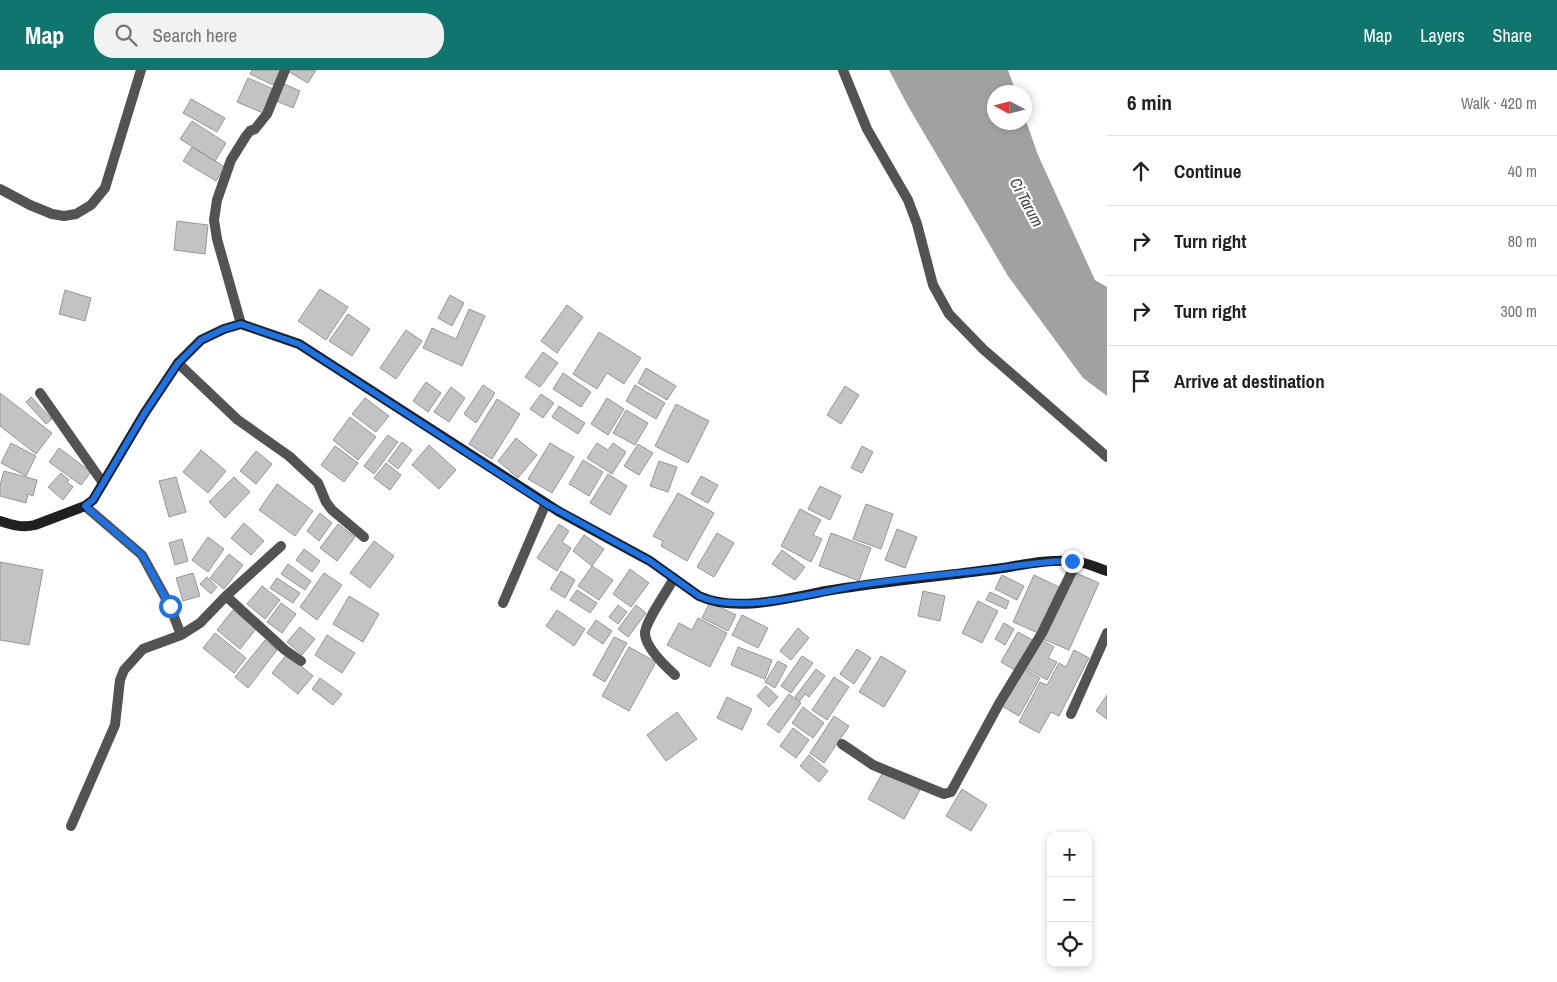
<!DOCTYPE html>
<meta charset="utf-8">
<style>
:root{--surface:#fff;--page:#f2f2f2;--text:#202124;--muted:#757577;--line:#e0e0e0;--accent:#0f766e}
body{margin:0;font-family:"Archivo Narrow",sans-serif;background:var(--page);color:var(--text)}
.controls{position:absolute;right:15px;bottom:15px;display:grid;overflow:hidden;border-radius:10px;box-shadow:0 2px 8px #0003}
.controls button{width:45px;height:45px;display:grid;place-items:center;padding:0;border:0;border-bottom:1px solid var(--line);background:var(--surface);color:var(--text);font:25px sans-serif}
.compass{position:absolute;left:987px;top:15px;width:45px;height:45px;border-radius:50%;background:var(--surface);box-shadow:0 2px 8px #0003;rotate:277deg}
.stop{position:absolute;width:15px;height:15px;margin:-11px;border:4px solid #1a73e8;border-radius:50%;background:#fff}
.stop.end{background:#1a73e8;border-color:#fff;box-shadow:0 1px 5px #0008}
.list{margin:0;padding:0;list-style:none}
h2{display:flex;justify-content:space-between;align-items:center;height:65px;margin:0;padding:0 20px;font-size:21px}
h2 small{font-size:16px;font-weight:400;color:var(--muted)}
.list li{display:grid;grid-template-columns:32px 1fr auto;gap:15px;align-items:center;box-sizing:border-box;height:70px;padding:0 20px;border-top:1px solid var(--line)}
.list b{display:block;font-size:19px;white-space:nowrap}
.list em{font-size:16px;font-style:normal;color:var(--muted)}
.icon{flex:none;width:28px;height:28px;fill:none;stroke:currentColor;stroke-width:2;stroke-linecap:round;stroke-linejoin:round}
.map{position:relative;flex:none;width:1107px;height:912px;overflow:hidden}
header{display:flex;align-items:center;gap:30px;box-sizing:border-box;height:70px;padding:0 25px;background:var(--accent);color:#fff}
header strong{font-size:24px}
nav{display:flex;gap:28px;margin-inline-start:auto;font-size:18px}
.search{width:350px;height:45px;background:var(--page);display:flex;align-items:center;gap:12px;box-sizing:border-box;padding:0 18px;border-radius:20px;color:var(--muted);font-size:19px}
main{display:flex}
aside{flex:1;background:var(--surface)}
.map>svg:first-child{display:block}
.water{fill:#a1a1a1}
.building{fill:#c3c3c3;stroke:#979797}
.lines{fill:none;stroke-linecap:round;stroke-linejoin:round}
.lane{stroke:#535353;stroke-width:10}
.street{stroke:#535353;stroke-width:10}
.secondary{stroke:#202020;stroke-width:10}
.route{stroke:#1a73e8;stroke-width:6}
.labels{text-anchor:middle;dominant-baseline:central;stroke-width:4.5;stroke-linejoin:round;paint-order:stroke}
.water-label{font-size:16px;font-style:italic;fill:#424242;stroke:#fff}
</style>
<header>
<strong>Map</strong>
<div class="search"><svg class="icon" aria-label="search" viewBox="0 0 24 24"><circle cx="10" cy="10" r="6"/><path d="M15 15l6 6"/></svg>Search here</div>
<nav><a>Map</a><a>Layers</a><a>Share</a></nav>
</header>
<main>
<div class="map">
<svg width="1107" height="912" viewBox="0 0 1107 912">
<rect width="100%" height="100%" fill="#fff"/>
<!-- water -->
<path class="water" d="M889,0H1008L1016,22H994V52H1024L1025,48L1038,85L1095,210L1107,217V326L1083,308L1008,206L908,36Z"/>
<!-- building -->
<path class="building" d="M252,0H281L273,15L250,4Z
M286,0H316L308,13Z
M248,8L273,19L263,43L237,32Z
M282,13L300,21L293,38L274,30Z
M191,29L225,48L217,62L183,43Z
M192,51L226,73L215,91L180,69Z
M192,77L225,97L216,111L183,91Z
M177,151L208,155L205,184L174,180Z
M320,219L348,237L326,270L298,251Z
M65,220L91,228L85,251L59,244Z
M450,225L464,233L452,256L438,248Z
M567,235L583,247L557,283L541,271Z
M469,239L485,246L462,296L423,278L432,258L456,269Z
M348,244L370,259L352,286L329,271Z
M406,260L422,271L396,309L380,298Z
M599,262L641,288L624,314L607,303L597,319L573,304Z
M543,282L558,293L540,317L525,307Z
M646,298L676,316L667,330L638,313Z
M563,303L591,322L581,337L553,319Z
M426,312L441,323L428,342L413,331Z
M483,315L495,323L476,353L464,344Z
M635,315L665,333L656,349L626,331Z
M845,316L859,325L841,354L827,345Z
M451,317L465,328L449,352L434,342Z
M0,323L52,363L36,384L0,356Z
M541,324L554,333L543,348L530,339Z
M31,327L52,349L46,354L26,332Z
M365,328L389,346L376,362L352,344Z
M607,328L624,339L608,365L591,354Z
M497,329L520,344L492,389L469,374Z
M676,334L709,351L688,393L655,376Z
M559,336L585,353L578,364L552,347Z
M626,340L648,353L635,375L613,363Z
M350,347L376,367L358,390L333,370Z
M388,365L398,372L374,404L364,396Z
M516,368L537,385L518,408L498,391Z
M402,372L412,380L398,399L388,391Z
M11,373L36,386L26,406L1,393Z
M550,373L574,387L552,423L528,409Z
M597,373L608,380L613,373L626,382L612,404L587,388Z
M638,374L653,383L639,405L624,396Z
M429,375L456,400L439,419L412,395Z
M335,376L358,393L344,412L321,395Z
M862,376L873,382L862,403L851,398Z
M59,378L91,402L81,415L49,392Z
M201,380L226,401L208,423L183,402Z
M256,381L272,394L256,414L240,401Z
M583,390L603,402L589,426L569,414Z
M659,391L677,397L668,422L650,416Z
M386,393L401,405L390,420L374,408Z
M4,401L37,410L33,426L28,424L26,433L0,426V415Z
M61,403L69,410L67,412L73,417L63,430L48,417Z
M608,404L627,416L610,445L590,433Z
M701,406L718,415L708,433L691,424Z
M176,407L186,442L169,447L159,411Z
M234,407L250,422L225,448L209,432Z
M277,414L313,441L295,466L259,440Z
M820,416L841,426L830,450L808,439Z
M678,423L714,443L687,491L661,476L663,471L653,466Z
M866,434L893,444L881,479L853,469Z
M800,439L821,450L813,465L822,469L811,492L781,476Z
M320,443L332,453L319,471L307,461Z
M244,453L264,471L251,485L231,468Z
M338,454L355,467L337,491L320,478Z
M559,454L569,461L562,472L571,478L557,501L537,488Z
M897,459L917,467L905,498L885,490Z
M717,463L734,473L714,507L697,497Z
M831,463L871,478L859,511L819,496Z
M584,465L604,479L592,496L573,481Z
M208,467L224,479L208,502L192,490Z
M182,469L188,491L175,495L169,473Z
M374,471L394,486L370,518L350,503Z
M304,479L320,491L312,502L296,490Z
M782,480L805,497L795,510L772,494Z
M229,484L243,495L224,519L210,508Z
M0,492L43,500L29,575L0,570Z
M288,494L311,511L305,520L281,504Z
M592,496L613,510L599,530L578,516Z
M630,499L649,513L631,537L613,524Z
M561,501L575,510L565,528L550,519Z
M1074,502L1099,513L1069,580L1043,569Z
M193,503L200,526L183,531L176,508Z
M324,503L342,515L317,550L300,537Z
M1002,505L1024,516L1017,530L995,519Z
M1034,505L1059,517L1038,563L1013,552Z
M207,507L217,517L211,524L200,514Z
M277,508L300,523L293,533L270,518Z
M262,516L280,530L265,549L247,534Z
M577,520L597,533L590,543L570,530Z
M923,521L945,526L940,551L918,546Z
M990,522L1009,531L1006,539L986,530Z
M349,526L379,544L363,572L333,554Z
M978,531L998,541L982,573L962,563Z
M710,532L736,545L728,561L702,548Z
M281,533L296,544L282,563L267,552Z
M618,535L627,542L618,554L609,547Z
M636,535L646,543L628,567L618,559Z
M233,540L256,559L240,579L217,560Z
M557,540L585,559L574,576L546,556Z
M742,545L768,558L758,578L732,565Z
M698,548L727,563L710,597L667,575L679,553L692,560Z
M596,550L612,561L603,574L587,563Z
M1004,553L1014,559L1005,575L995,569Z
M300,557L315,569L302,585L287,572Z
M798,558L809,568L791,590L780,581Z
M1018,562L1034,571L1016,601L1001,592Z
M215,563L246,588L234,603L203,578Z
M327,565L355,583L342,603L315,585Z
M614,567L627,573L605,612L593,605Z
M265,570L277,580L248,618L235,607Z
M1042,570L1054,577L1048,588L1057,592L1047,610L1026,598Z
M629,577L656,592L629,641L602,626Z
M738,577L772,590L765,609L731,595Z
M857,579L871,588L854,614L840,604Z
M1074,580L1089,588L1059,646L1051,642L1039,663L1019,652L1040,612L1047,615L1059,593L1066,597Z
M287,584L313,606L298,624L272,603Z
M802,586L813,593L791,623L781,616Z
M881,586L906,601L884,637L859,622Z
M778,591L787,596L775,618L765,612Z
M1021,597L1040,608L1019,646L1000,635Z
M816,599L825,606L809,627L805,624L800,631L795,627Z
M834,607L849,617L827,650L812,640Z
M320,608L342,624L333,635L312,619Z
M766,616L778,627L769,637L757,626Z
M789,624L801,633L779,663L767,654Z
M1107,625V649L1096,641Z
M727,627L752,639L742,660L717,648Z
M803,637L824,653L813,668L792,653Z
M677,642L697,669L666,691L647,665Z
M834,646L849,656L824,693L810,683Z
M793,658L809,670L796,688L780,676Z
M809,685L828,701L819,712L800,696Z
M884,700L920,720L904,749L868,729Z
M962,719L987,735L971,761L946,746Z"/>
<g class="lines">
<!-- lane -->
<path class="lane" d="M674,508C668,520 644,553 645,564C646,578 665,596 675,605"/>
<!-- street -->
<path class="street" d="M843,0L867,59L908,130L917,154L933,215L949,244L983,279L1107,387
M0,119L30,135L52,144L64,146L76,144L91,135L105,118L141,0
M241,254L217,169L214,150L217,130L231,90L246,66L250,61L255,59L267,44L285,0
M178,293L238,350L289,386L318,413L326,432L332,440L364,467
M40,323L103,413
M85,436L142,485L170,536L181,565L200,553L226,526L281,476
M226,526L285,580L301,591
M503,533L546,433
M1071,644L1107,563
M842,674L873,695L944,724L951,722L1000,632L1042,563L1077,491
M71,756L115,655L120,610L124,600L143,579L181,565"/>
<!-- secondary -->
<path class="secondary" d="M0,451C12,455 22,458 35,455L85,436L93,430L144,344L178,293L201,270L224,259L241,254L299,274L558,441L650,491L699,526C736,543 788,528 826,521C880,512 934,507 988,500C1015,497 1043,489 1071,491C1083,491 1095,497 1107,501"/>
</g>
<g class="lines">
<!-- route -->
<path class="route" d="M170,536L142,485L85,436L93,430L144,344L178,293L201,270L224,259L241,254L299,274L546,434L650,491L699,526C739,545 816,522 860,515C902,508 944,505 985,500C1014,497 1043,490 1072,491"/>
</g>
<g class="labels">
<!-- water labels -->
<g class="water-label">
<text transform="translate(1027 132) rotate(62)">Ci Tarum</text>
</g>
</g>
</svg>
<div class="controls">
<button>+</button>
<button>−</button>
<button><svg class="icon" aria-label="locate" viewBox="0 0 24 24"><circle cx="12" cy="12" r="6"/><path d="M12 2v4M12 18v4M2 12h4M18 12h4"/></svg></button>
</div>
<svg class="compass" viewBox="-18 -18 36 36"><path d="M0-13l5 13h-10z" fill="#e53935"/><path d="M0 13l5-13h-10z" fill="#757577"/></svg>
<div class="stop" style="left:170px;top:536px"></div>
<div class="stop end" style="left:1072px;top:491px"></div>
</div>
<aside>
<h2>6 min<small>Walk · 420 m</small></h2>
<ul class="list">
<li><svg class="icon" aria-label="ahead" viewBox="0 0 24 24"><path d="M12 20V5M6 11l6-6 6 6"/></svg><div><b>Continue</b></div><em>40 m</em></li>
<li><svg class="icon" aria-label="right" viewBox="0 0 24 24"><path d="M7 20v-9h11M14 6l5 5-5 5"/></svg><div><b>Turn right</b></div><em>80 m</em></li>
<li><svg class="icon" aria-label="right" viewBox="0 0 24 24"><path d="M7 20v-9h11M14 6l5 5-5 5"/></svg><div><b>Turn right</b></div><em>300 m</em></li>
<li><svg class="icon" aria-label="arrive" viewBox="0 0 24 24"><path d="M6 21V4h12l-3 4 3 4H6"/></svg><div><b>Arrive at destination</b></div></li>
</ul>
</aside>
</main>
